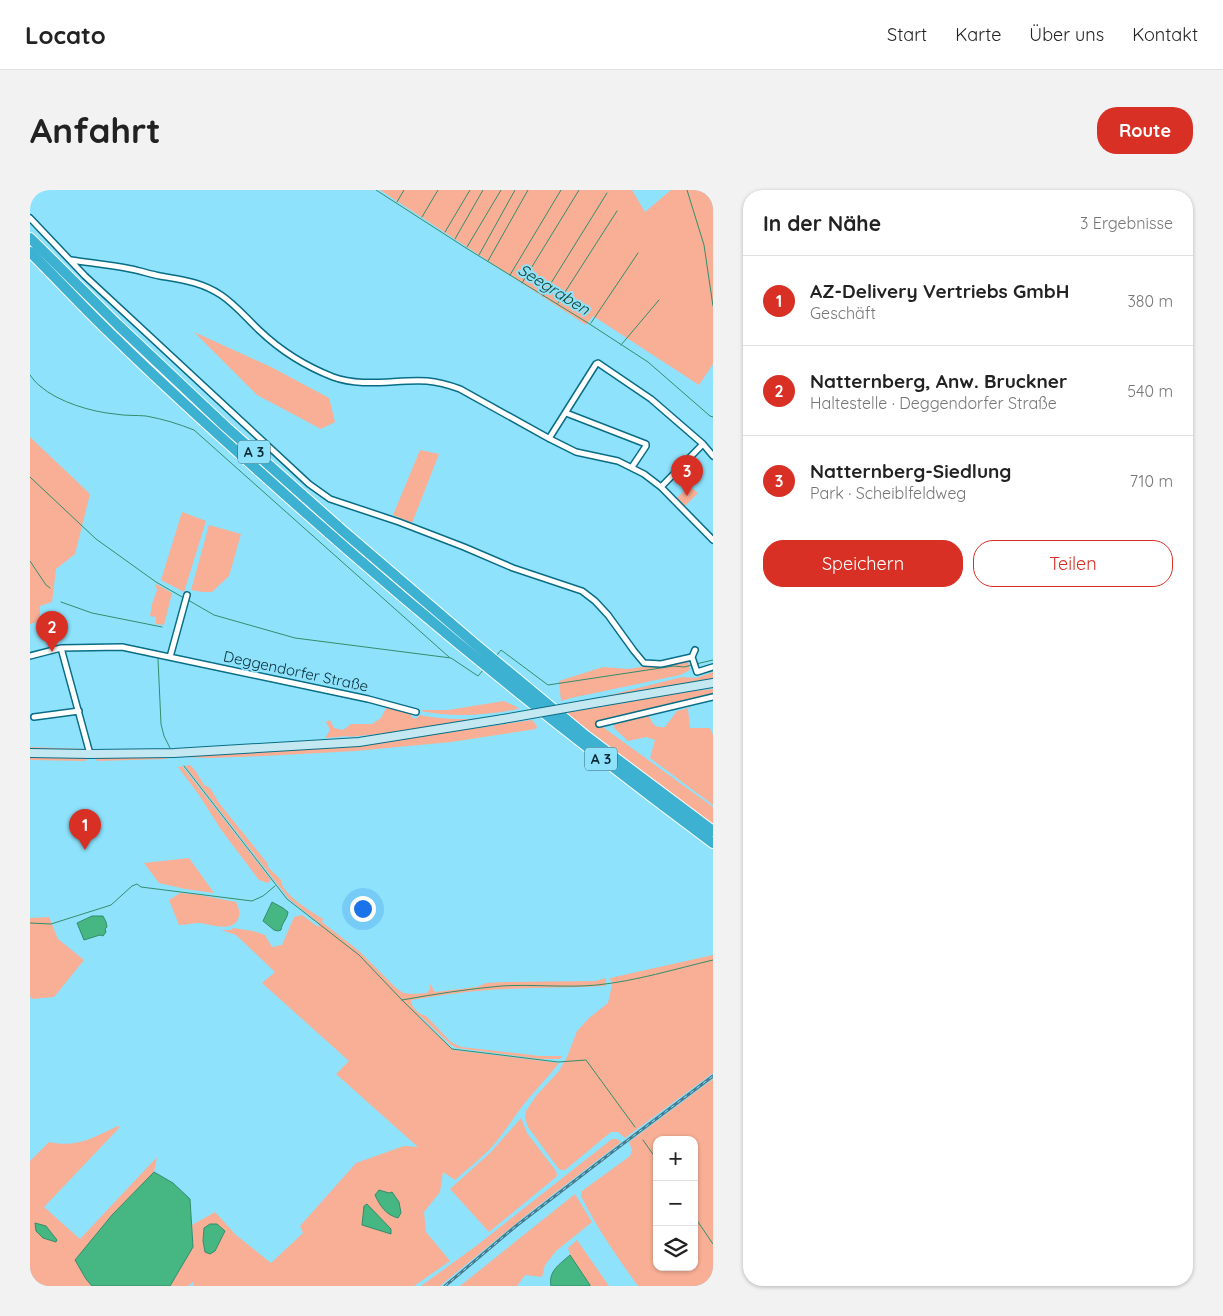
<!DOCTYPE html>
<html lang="de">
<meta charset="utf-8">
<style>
:root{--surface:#fff;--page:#f2f2f2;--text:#222;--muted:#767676;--line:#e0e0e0;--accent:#d93025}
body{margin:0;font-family:Quicksand,sans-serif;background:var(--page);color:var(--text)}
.controls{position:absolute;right:15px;bottom:15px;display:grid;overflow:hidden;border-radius:10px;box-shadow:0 1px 4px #0004}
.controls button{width:45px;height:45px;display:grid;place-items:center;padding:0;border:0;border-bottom:1px solid var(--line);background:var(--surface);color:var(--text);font:25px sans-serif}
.you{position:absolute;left:332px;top:718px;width:18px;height:18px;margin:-12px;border:4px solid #fff;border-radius:50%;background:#1a73e8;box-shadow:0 0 0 8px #1a73e833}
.badge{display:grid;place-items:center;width:32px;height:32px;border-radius:50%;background:var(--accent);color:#fff;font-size:16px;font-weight:700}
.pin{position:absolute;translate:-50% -41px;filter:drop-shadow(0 1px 2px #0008)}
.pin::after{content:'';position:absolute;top:26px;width:18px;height:15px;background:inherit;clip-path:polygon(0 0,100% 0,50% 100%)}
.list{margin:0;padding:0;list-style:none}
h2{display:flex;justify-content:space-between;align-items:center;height:65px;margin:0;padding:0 20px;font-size:21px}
h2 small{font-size:16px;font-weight:400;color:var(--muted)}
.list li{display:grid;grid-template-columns:32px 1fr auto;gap:15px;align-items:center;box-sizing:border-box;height:90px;padding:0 20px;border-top:1px solid var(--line)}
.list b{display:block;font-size:19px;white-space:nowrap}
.list p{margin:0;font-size:16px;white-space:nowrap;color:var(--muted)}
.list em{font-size:16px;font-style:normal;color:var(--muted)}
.actions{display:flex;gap:10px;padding:15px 20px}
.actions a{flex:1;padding:11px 0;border:1px solid var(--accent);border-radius:20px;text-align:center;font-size:18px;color:var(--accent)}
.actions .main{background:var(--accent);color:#fff}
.icon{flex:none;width:28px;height:28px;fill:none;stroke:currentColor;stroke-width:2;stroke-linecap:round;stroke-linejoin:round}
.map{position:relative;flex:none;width:683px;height:1096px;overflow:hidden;border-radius:20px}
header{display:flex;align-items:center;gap:30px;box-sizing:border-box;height:70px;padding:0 25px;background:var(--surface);border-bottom:1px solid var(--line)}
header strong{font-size:24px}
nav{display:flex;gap:28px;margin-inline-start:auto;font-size:18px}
.intro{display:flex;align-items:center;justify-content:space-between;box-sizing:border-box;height:120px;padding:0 30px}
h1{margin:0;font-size:35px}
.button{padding:12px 22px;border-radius:20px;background:var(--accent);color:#fff;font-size:18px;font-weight:700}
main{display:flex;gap:30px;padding:0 30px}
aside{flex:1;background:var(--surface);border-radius:20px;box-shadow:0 1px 4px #0004}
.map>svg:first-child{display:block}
.green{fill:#f8af95;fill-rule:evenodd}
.water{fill:#46b682;stroke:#338d6b}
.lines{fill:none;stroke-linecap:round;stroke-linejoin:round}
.stream{stroke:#338d6b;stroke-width:1}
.minor-casing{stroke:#086d85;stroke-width:8}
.secondary-casing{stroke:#086d85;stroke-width:10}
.motorway-casing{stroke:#fff;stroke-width:12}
.minor{stroke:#fff;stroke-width:5}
.secondary{stroke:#c4e8f1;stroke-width:8}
.motorway{stroke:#3cb1d1;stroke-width:10}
.rail-casing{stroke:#437c8d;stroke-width:3}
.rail{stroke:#8fe2fc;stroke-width:1;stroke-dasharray:4;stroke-linecap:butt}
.secondary-bridge-casing{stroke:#086d85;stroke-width:10;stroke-linecap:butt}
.secondary-bridge{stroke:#c4e8f1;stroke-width:8}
.labels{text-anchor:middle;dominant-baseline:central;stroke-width:4;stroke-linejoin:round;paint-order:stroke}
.shield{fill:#8fe2fc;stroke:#306371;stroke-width:1}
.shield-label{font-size:14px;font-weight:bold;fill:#072c36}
.street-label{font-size:15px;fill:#072c36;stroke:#8fe2fc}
.water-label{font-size:16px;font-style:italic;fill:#103f2a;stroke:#8fe2fc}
</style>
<header>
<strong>Locato</strong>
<nav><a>Start</a><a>Karte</a><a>Über uns</a><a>Kontakt</a></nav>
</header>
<div class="intro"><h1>Anfahrt</h1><a class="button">Route</a></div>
<main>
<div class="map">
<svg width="683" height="1096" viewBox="0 0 683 1096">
<rect width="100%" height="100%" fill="#8fe2fc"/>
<!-- green -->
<path class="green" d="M350,0H602L615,22L641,0H683V174L669,195L563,126L556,135Z
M164,142L241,177L299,208L305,232L291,239L227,205Z
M0,247L60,304L45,364L26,379L22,412L10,416V431L0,434Z
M390,260L409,264L382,333L363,325Z
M659,296L668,303L655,316L647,308Z
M152,322L176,331L154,402L131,390Z
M179,335L211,344L199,386L182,402H173L161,400Z
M125,394L128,395L142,403L134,435L126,434V427L120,426L122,414L127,400Z
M650,471H658L660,480L650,485L541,508L531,511L529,491L573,477L598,479Z
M683,482V490L611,500L572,508V507L652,487L666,488Z
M683,499V505L582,527L570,535L683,617V635L536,523L653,502Z
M474,511L489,518L488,519C457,525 423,528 391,521V520H418Z
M662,517L658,519L660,538H680L683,545V615L620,568L625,550L616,547L598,551L584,538L585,531L618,524C623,534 623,538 635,537L647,521Z
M356,518L380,522L382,527L386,529L389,525C413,530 437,530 461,527L376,541L319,547V546L295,548L300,540L296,532L300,530L304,538L313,540L321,534H342L351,528Z
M502,530L507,536L506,539L421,552L325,561L234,566L180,568L151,567V566L333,553L393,546Z
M0,557L57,559L54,561L0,559Z
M0,566L56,567L57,569L56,571L0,570Z
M135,566L137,569L67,571L66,568Z
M160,575L165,580L174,595L180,598L189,613L238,674V677L251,690C251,704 282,722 293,729L292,732L329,761L365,797L373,803L383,804L397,803L400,799V794L405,802L447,797L456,793L476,792L565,791L576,788V796C543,798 510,797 477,799C445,800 413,805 381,810C381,817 388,824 396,826L421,852L431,857L510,866H532L530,869H511L427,858L421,855L390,826L389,827L423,860L529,873C519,886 508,897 498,909C485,925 474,943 460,959C449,970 436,980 425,990L413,982L410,1002L394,1022L396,1042L420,1071L384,1096H164L163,1092L158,1096H140L163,1057L162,1035L185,1022L206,1045L241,1073L273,1043L270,1036L326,973L374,956L388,957L306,884L319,871L232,793L245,782L206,745L191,740H201L203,738L223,741L235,745L242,757L252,755L264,727L272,725L288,737L290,734L259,709L155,576Z
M152,576L241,690L238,693L229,690L192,641L169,605L148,577Z
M159,668L184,703L155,699L129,693L114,673Z
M150,703L169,705L206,712C209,718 211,725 207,731C199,742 180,734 169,733C163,733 155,735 149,735L139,710Z
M19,727L28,749L54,770L24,807L1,809L0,805V728Z
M683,765V883L595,948L588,942H581L535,980H531L528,978L498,937L495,928L496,921L506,906L529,881L537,867L547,841L559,828L578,813L582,795L580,788Z
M683,889V1096H608C587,1067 567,1038 551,1006L552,1001L600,966L602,960L599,952ZM627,950H664V1077H627Z
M491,928L497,943L526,981L527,985L526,987L459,1042L420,999L461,962Z
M88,936L90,937L14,1017L50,1049L127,967L124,982L82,1025L45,1070L56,1089L62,1096H0V971L19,952C47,958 62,948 88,936Z
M582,949H587L591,952L495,1026L410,1096H391L446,1056Z
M545,1004L562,1032L526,1061L515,1075L512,1087L495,1085L487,1096H430Z
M547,1050L579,1096H560L540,1065L538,1058Z"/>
<!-- water -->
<path class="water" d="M242,712L253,718L258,722C257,730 252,732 251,740L248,741L244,740L233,731Z
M62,726H73L76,732L77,737L75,739L76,742L73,746L70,745L54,750L47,733Z
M124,982L143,993L160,1009L163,1057L140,1096H62L56,1089L45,1070L82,1025Z
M349,1000L359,1003L362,1002L369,1012L371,1023L368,1028C356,1025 350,1016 345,1005Z
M337,1014L361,1039V1044L332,1035L334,1016Z
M5,1033L16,1036L27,1050L26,1052L13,1048L6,1041Z
M180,1034H187L195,1041L185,1061L180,1064L175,1062L173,1051L174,1038Z
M540,1065L560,1095V1096H521C518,1081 530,1074 540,1065Z"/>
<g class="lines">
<!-- stream -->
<path class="stream" d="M346,0L436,58L558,133L618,172L680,226L683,227
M657,0L674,55L683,116
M367,12L374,0
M392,27L408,0
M415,42L440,0
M425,49L453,0
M437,57L471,0
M449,65L485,0
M458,71L498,0
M480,85L531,0
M492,93L549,0
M513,106L577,3
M528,113L587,21
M561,133L608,63
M591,155L629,110
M0,185C3,189 6,193 10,196C28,212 62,222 85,224C96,226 106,225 116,226C133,229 149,234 164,240L419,467
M0,287L66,349L126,392L154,408
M0,371L16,395L20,398
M158,410L184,425L265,448L421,468L448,486L454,479
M31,412L62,423L132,437
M467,465L471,460L518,495L644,476L654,477L662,475
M128,469L131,534L134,546L140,558
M666,474L683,470
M154,576L257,709L329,765L372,810L422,859L528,872L556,870L605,937
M0,733L21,734L81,715L102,696L107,694L111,697L222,711L233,706L245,696
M372,810C405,804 438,799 471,796C503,794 535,798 567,795C606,791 645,779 683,770
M613,950L627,970
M664,1026L683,1054"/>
<defs>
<path id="minor" d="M0,28L55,86L279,294L300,309L369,332L434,357L483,378L552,401L565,411L578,425L604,461L614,473L631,474L662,467
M41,70C61,73 81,75 101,79C111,81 120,84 130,86C153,90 171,92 191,105C206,115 217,129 230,141C251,161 275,176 303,187C333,198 366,189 397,191C408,192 419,195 430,199L520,249L546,262L588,271L614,284L631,297L683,350
M536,223L616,254V256L602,277
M520,249V247L566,174L568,173L621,209L673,254L683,266
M631,297L673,254
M31,458L60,564
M665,460L662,467L667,482L683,477
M0,466L31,458L92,457L338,509L386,522
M140,467L157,405
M4,527L49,521
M569,534L683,507"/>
<path id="secondary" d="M570,512L683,493
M0,563L60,564L144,563L329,552L473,529"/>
<path id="motorway" d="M0,48L88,135L195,236L313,341L445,454L556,546L683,641
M0,62C27,89 53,117 80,143C132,194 186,243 240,291C382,419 530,539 683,653"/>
</defs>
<!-- minor casing -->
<use href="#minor" class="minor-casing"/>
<!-- secondary casing -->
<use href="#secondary" class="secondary-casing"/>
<!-- motorway casing -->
<use href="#motorway" class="motorway-casing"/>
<!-- minor -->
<use href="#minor" class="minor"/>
<!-- secondary -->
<use href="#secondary" class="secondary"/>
<!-- motorway -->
<use href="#motorway" class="motorway"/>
<defs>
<path id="rail" d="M415,1096L486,1036L586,959L683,886"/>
</defs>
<!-- rail casing -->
<use href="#rail" class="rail-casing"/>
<!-- rail -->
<use href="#rail" class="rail"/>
<defs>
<path id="secondary-bridge" d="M473,529L570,512"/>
</defs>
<!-- secondary-bridge casing -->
<use href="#secondary-bridge" class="secondary-bridge-casing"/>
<!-- secondary-bridge -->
<use href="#secondary-bridge" class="secondary-bridge"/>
</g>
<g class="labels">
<!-- shield labels -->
<g class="shield">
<rect x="208" y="250.5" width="32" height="23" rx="4"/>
<rect x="555" y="557.5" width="32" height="23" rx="4"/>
</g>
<g class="shield-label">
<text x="224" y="262">A 3</text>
<text x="571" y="569">A 3</text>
</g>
<!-- street labels -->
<g class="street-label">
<text transform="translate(266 481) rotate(12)">Deggendorfer Straße</text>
</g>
<!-- water labels -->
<g class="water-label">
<text transform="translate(524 99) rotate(32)">Seegraben</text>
</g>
</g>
</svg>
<div class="controls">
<button>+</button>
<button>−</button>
<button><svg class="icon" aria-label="layers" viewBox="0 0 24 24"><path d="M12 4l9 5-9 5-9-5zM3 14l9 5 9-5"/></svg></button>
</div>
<div class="you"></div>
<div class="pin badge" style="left:55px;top:660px">1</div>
<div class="pin badge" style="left:22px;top:462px">2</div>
<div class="pin badge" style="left:657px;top:306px">3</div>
</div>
<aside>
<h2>In der Nähe<small>3 Ergebnisse</small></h2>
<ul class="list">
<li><span class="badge">1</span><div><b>AZ-Delivery Vertriebs GmbH</b><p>Geschäft</p></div><em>380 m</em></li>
<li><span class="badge">2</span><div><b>Natternberg, Anw. Bruckner</b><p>Haltestelle · Deggendorfer Straße</p></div><em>540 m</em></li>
<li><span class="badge">3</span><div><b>Natternberg-Siedlung</b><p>Park · Scheiblfeldweg</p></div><em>710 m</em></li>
</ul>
<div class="actions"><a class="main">Speichern</a><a>Teilen</a></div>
</aside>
</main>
